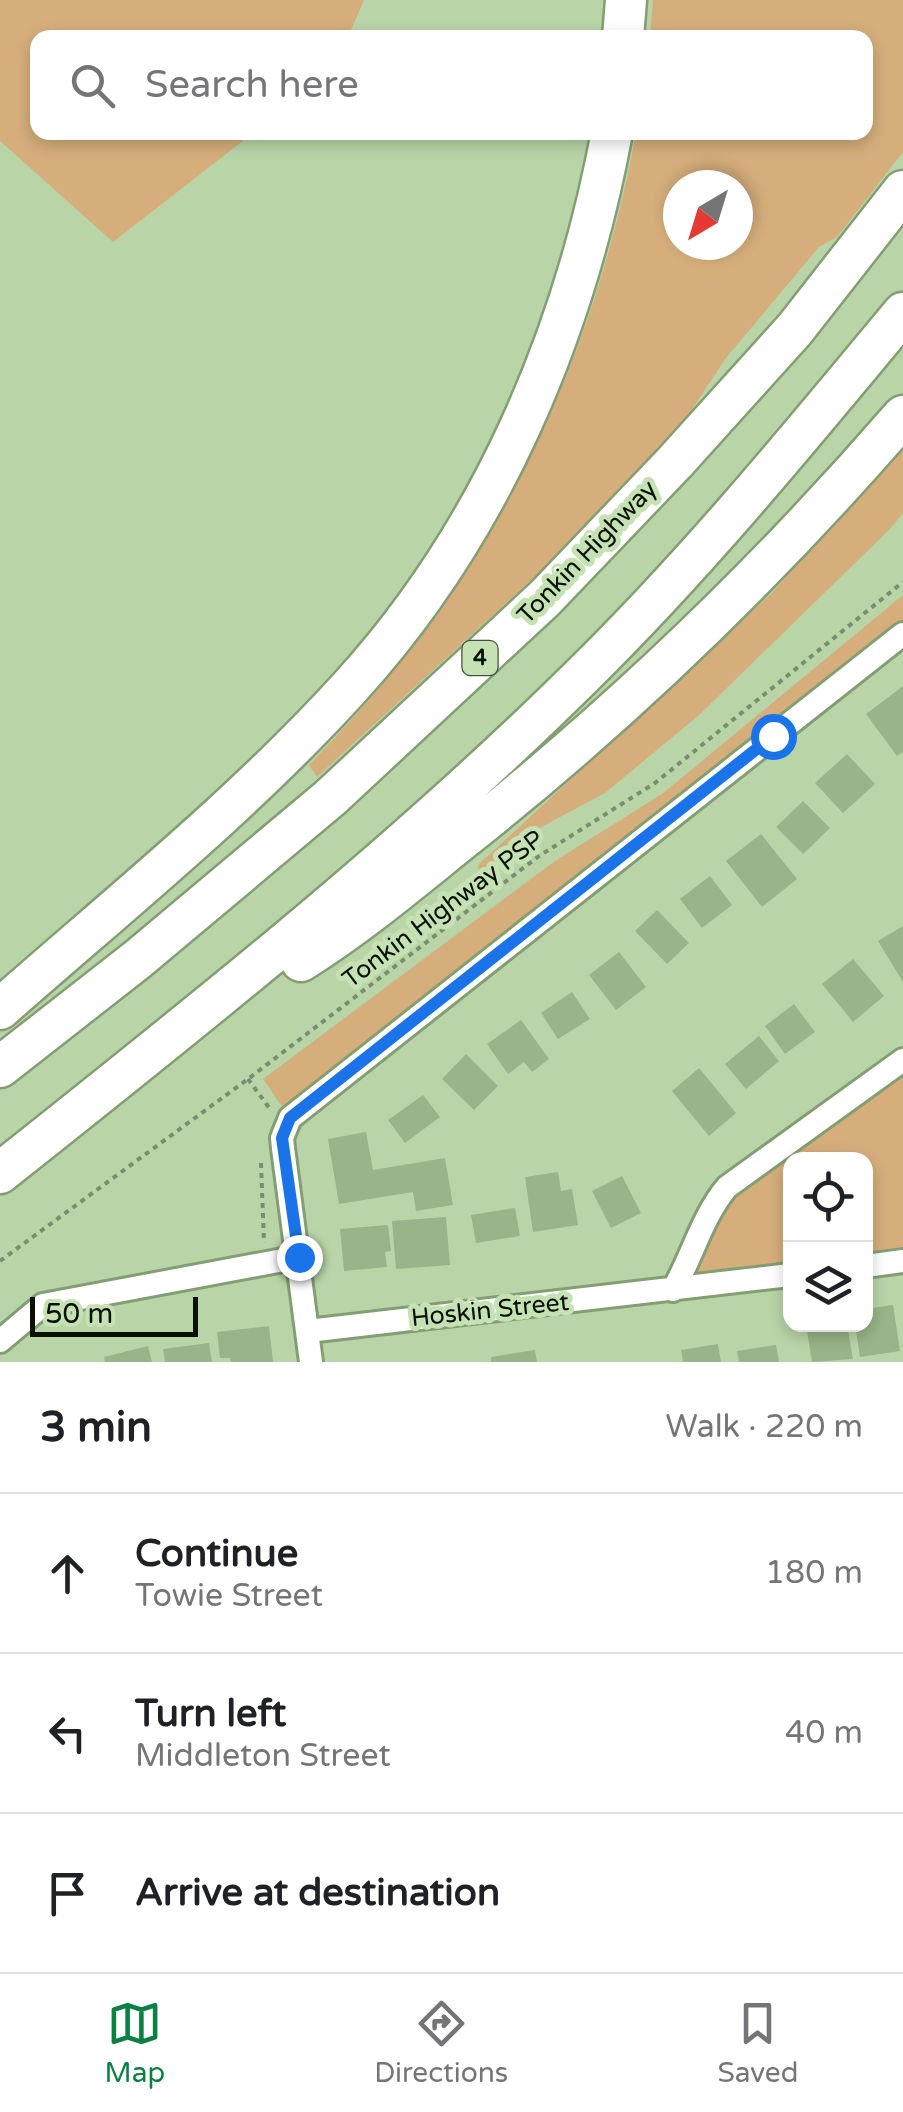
<!DOCTYPE html>
<meta charset="utf-8">
<style>
:root{--surface:#fff;--page:#f6f6f6;--text:#202124;--muted:#757577;--line:#e0e0e0;--accent:#0b8043}
body{margin:0;font-family:"Varela Round",sans-serif;background:var(--page);color:var(--text)}
.controls{position:absolute;right:30px;bottom:30px;display:grid;overflow:hidden;border-radius:20px;box-shadow:0 5px 15px #0003}
.controls button{width:90px;height:90px;display:grid;place-items:center;padding:0;border:0;border-bottom:2px solid var(--line);background:var(--surface);color:var(--text);font:50px sans-serif}
.compass{position:absolute;left:663px;top:170px;width:90px;height:90px;border-radius:50%;background:var(--surface);box-shadow:0 5px 15px #0003;rotate:218deg}
.scale{position:absolute;left:30px;bottom:25px;width:168px;box-sizing:border-box;padding-left:10px;border:5px solid #081103;border-top:0;font-size:28px;line-height:35px;white-space:nowrap;color:#081103;-webkit-text-stroke:8px #c6e2b4;paint-order:stroke}
.stop{position:absolute;width:30px;height:30px;margin:-22px;border:8px solid #1a73e8;border-radius:50%;background:#fff}
.stop.end{background:#1a73e8;border-color:#fff;box-shadow:0 2px 10px #0008}
.list{margin:0;padding:0;list-style:none}
h2{display:flex;justify-content:space-between;align-items:center;height:130px;margin:0;padding:0 40px;font-size:42px}
h2 small{font-size:32px;font-weight:400;color:var(--muted)}
.list li{display:grid;grid-template-columns:65px 1fr auto;gap:30px;align-items:center;box-sizing:border-box;height:160px;padding:0 40px;border-top:2px solid var(--line)}
.list b{display:block;font-size:38px;white-space:nowrap}
.list p{margin:0;font-size:32px;white-space:nowrap;color:var(--muted)}
.list em{font-size:32px;font-style:normal;color:var(--muted)}
.icon{flex:none;width:55px;height:55px;fill:none;stroke:currentColor;stroke-width:2;stroke-linecap:round;stroke-linejoin:round}
.map{position:relative;flex:none;width:903px;height:1362px;overflow:hidden}
.search{position:absolute;background:var(--surface);box-shadow:0 5px 15px #0003;left:30px;right:30px;top:30px;height:110px;display:flex;align-items:center;gap:25px;box-sizing:border-box;padding:0 35px;border-radius:20px;color:var(--muted);font-size:38px}
.sheet{height:610px;background:var(--surface)}
nav{display:flex;justify-content:space-around;align-items:center;box-sizing:border-box;height:140px;border-top:2px solid var(--line);background:var(--surface);font-size:28px;color:var(--muted)}
nav a{display:grid;justify-items:center;gap:5px}
nav .on{color:var(--accent)}
.map>svg:first-child{display:block}
.green{fill:#d5ae7b;fill-rule:evenodd}
.building{fill:#99b488}
.lines{fill:none;stroke-linecap:round;stroke-linejoin:round}
.street-casing{stroke:#849e73;stroke-width:28}
.highway-casing{stroke:#849e73;stroke-width:45}
.path{stroke:#798e6c;stroke-width:4;stroke-dasharray:5 5;stroke-linecap:butt}
.street{stroke:#fff;stroke-width:22}
.highway{stroke:#fff;stroke-width:40}
.route{stroke:#1a73e8;stroke-width:12}
.labels{text-anchor:middle;dominant-baseline:central;stroke-width:10;stroke-linejoin:round;paint-order:stroke}
.shield{fill:#c6e2b4;stroke:#415038;stroke-width:2.5}
.shield-label{font-size:22px;font-weight:bold;fill:#081103}
.street-label{font-size:25px;fill:#081103;stroke:#c6e2b4}
</style>
<div class="map">
<svg width="903" height="1362" viewBox="0 0 903 1362">
<rect width="100%" height="100%" fill="#b9d5a8"/>
<!-- green -->
<path class="green" d="M0,0H364L348,37L38,38V132L253,133L113,242L0,141Z
M653,0H903V152L837,237L819,247L726,358L683,423L651,460L569,545L317,777L309,765C485,586 591,379 636,133L866,132V38L650,37ZM678,185H738V245H678Z
M903,440V513L890,529L698,716L605,793L528,834L480,874L478,865L772,593Z
M903,595V634L290,1118L263,1079L555,861L662,794Z
M903,1060V1261L866,1266V1160H790V1275L673,1290L711,1206Z"/>
<!-- building -->
<path class="building" d="M903,686V752L897,756L866,714Z
M847,754L875,784L843,813L815,783Z
M803,801L830,828L803,854L776,827Z
M761,834L797,879L762,907L726,861Z
M710,876L732,905L702,928L680,899Z
M657,910L689,943L667,964L635,931Z
M903,926V982L878,941Z
M619,952L646,987L616,1010L589,975Z
M853,959L884,996L853,1022L822,984Z
M572,992L590,1019L558,1039L541,1013Z
M794,1004L815,1032L785,1054L765,1026Z
M521,1020L549,1059L532,1072L524,1062L508,1074L487,1044Z
M759,1036L779,1061L746,1089L725,1064Z
M466,1054L498,1086L474,1110L442,1079Z
M699,1068L736,1113L709,1136L672,1091Z
M423,1095L440,1117L405,1143L388,1120Z
M366,1132L373,1170L445,1158L453,1205L416,1211L413,1192L339,1204L328,1139Z
M558,1172L561,1191L572,1189L578,1225L533,1232L525,1177Z
M622,1176L641,1213L611,1228L592,1191Z
M515,1208L520,1236L476,1243L471,1215Z
M446,1217L450,1265L396,1269L392,1221Z
M388,1225L391,1251L385,1252L387,1267L344,1271L340,1229Z
M893,1305L900,1351L860,1357L855,1324H866V1309Z
M806,1324H847L853,1359L812,1362Z
M269,1326L273,1362H231L230,1358H220L217,1332Z
M209,1343L212,1362H165L163,1349Z
M718,1344L721,1362H683L681,1350Z
M776,1345L779,1362H739L737,1351Z
M148,1346L152,1362H105L104,1357Z
M535,1350L537,1362H491V1357Z"/>
<g class="lines">
<defs>
<path id="street" d="M866,1266L903,1261
M673,1290C693,1255 702,1217 727,1187L903,1060
M308,1331L790,1275
M0,1341L43,1305L299,1257
M311,1362L283,1148L282,1138L290,1118L903,634"/>
<path id="highway" d="M623,38L626,0
M301,961C357,926 408,883 459,842C620,715 769,571 903,416
M0,1009C119,904 244,804 351,686C491,532 574,336 612,132
M0,1067L138,959L330,798L545,598L675,462L795,329L903,191
M0,1173C200,1014 400,856 582,676C696,564 801,436 903,313"/>
</defs>
<!-- street casing -->
<use href="#street" class="street-casing"/>
<!-- highway casing -->
<use href="#highway" class="highway-casing"/>
<!-- path -->
<path class="path" d="M248,1079L270,1109
M261,1163L264,1243
M0,1261L248,1079L539,856L655,783L903,582"/>
<!-- street -->
<use href="#street" class="street"/>
<!-- highway -->
<use href="#highway" class="highway"/>
</g>
<g class="lines">
<!-- route -->
<path class="route" d="M299,1257L282,1138L290,1118L773,736"/>
</g>
<g class="labels">
<!-- shield labels -->
<rect class="shield" x="462.5" y="641" width="35" height="34" rx="8"/>
<g class="shield-label">
<text x="480" y="658">4</text>
</g>
<!-- street labels -->
<g class="street-label">
<text transform="translate(587 552) rotate(-46)">Tonkin Highway</text>
<text transform="translate(443 909) rotate(-37)">Tonkin Highway PSP</text>
<text transform="translate(490 1310) rotate(-6)">Hoskin Street</text>
</g>
</g>
</svg>
<div class="controls">
<button><svg class="icon" aria-label="locate" viewBox="0 0 24 24"><circle cx="12" cy="12" r="6"/><path d="M12 2v4M12 18v4M2 12h4M18 12h4"/></svg></button>
<button><svg class="icon" aria-label="layers" viewBox="0 0 24 24"><path d="M12 4l9 5-9 5-9-5zM3 14l9 5 9-5"/></svg></button>
</div>
<svg class="compass" viewBox="-18 -18 36 36"><path d="M0-13l5 13h-10z" fill="#e53935"/><path d="M0 13l5-13h-10z" fill="#757577"/></svg>
<div class="scale">50 m</div>
<div class="stop" style="left:773px;top:736px"></div>
<div class="stop end" style="left:299px;top:1257px"></div>
<div class="search"><svg class="icon" aria-label="search" viewBox="0 0 24 24"><circle cx="10" cy="10" r="6"/><path d="M15 15l6 6"/></svg>Search here</div>
</div>
<section class="sheet">
<h2>3 min<small>Walk · 220 m</small></h2>
<ul class="list">
<li><svg class="icon" aria-label="ahead" viewBox="0 0 24 24"><path d="M12 20V5M6 11l6-6 6 6"/></svg><div><b>Continue</b><p>Towie Street</p></div><em>180 m</em></li>
<li><svg class="icon" aria-label="left" viewBox="0 0 24 24"><path d="M17 20v-9H6M10 6l-5 5 5 5"/></svg><div><b>Turn left</b><p>Middleton Street</p></div><em>40 m</em></li>
<li><svg class="icon" aria-label="arrive" viewBox="0 0 24 24"><path d="M6 21V4h12l-3 4 3 4H6"/></svg><div><b>Arrive at destination</b></div></li>
</ul>
</section>
<nav>
<a class="on"><svg class="icon" aria-label="map" viewBox="0 0 24 24"><path d="M3 6l6-2 6 2 6-2v14l-6 2-6-2-6 2zM9 4v14M15 6v14"/></svg>Map</a>
<a><svg class="icon" aria-label="directions" viewBox="0 0 24 24"><path d="M12 3l9 9-9 9-9-9zM9 14v-3h6M13 9l2 2-2 2"/></svg>Directions</a>
<a><svg class="icon" aria-label="saved" viewBox="0 0 24 24"><path d="M7 4h10v16l-5-4-5 4z"/></svg>Saved</a>
</nav>
